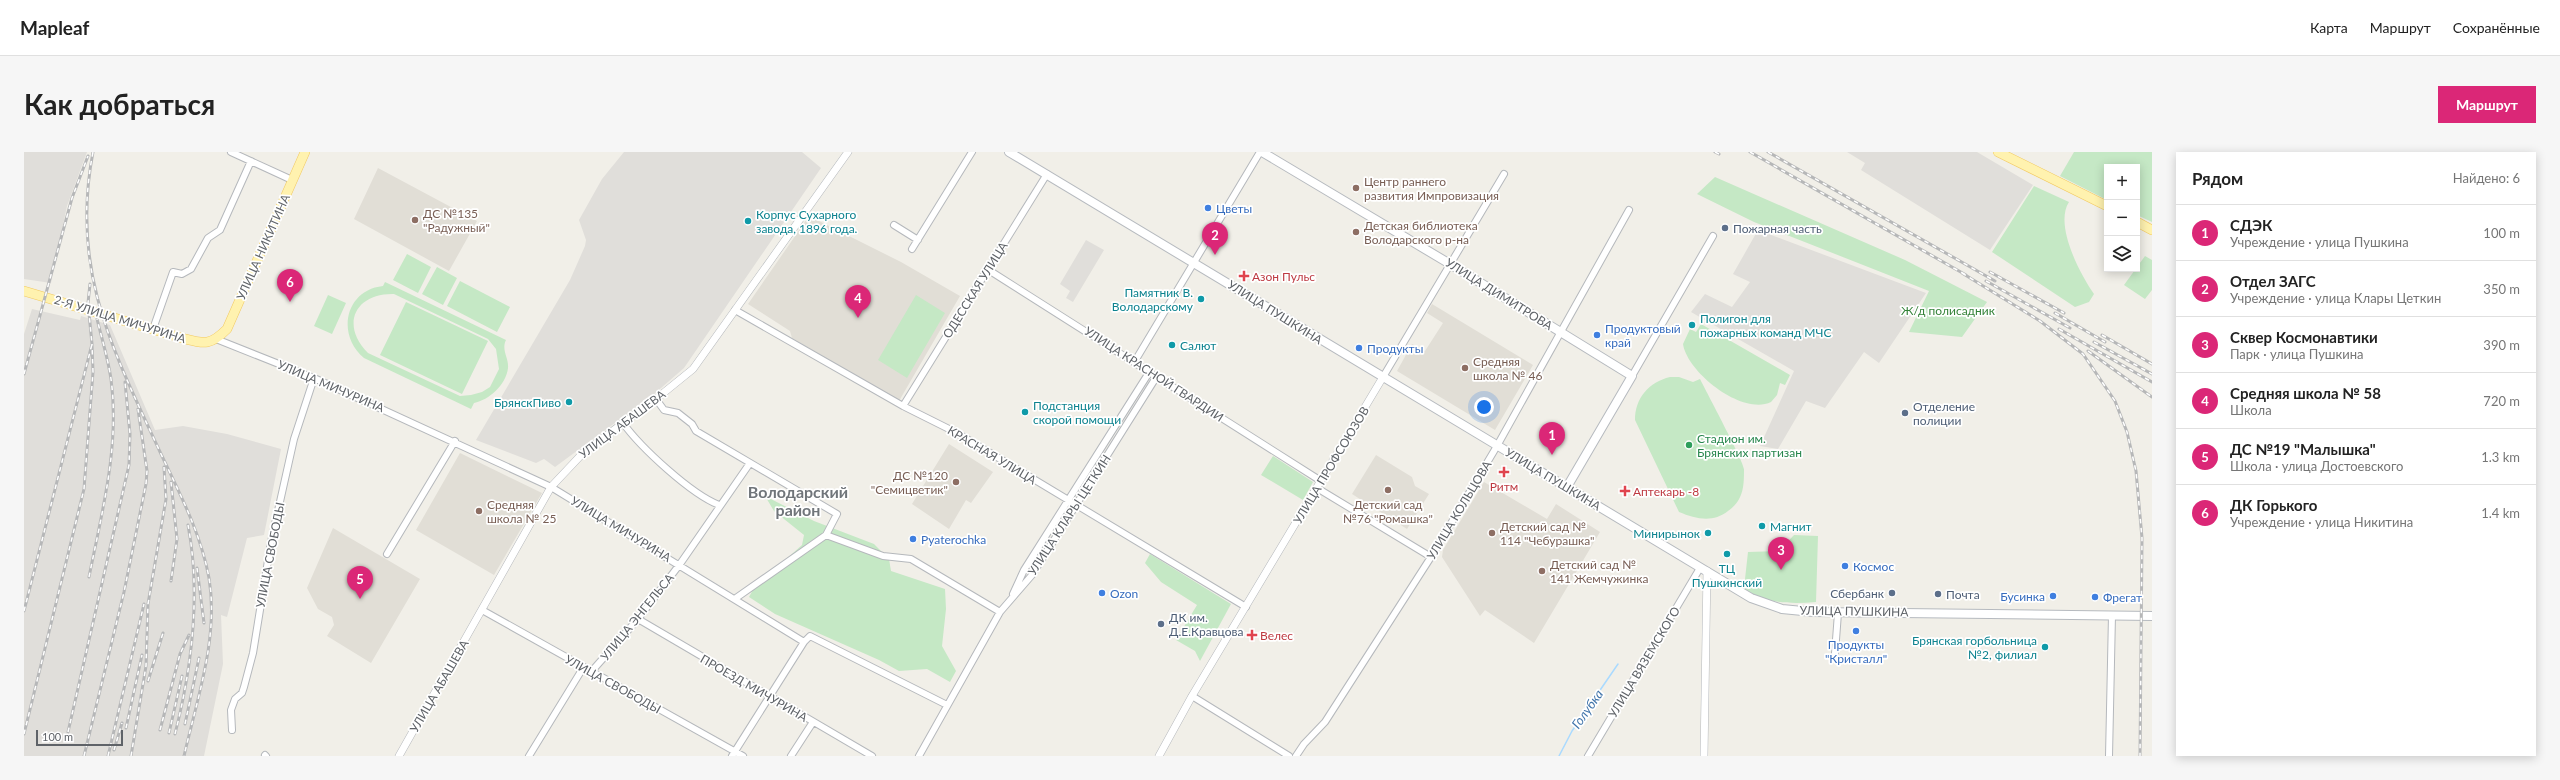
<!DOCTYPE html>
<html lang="ru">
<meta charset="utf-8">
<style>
:root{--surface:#fff;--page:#f6f6f6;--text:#222;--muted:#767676;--line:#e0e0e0;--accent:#db2777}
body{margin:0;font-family:Lato,sans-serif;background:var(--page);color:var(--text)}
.controls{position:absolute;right:12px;top:12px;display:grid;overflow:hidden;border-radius:0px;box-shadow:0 2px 10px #0003}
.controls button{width:36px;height:36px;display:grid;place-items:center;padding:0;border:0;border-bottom:1px solid var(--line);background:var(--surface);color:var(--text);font:20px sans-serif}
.scale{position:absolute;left:12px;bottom:10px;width:87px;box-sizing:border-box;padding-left:4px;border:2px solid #5f6368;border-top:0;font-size:11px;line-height:14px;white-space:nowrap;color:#5f6368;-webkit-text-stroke:3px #fff;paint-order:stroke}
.you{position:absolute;left:1460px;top:255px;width:14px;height:14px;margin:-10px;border:3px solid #fff;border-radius:50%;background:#1a73e8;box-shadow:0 0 0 6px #1a73e833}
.badge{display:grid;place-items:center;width:26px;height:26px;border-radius:50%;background:var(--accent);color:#fff;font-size:13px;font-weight:700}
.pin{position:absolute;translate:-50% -33px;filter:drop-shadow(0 1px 2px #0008)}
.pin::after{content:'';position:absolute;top:21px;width:14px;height:12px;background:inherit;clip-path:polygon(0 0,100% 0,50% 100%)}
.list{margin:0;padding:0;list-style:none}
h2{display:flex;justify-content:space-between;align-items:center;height:52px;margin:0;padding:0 16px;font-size:17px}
h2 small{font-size:13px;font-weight:400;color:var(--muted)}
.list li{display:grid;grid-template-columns:26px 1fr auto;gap:12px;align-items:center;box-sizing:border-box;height:56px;padding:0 16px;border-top:1px solid var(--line)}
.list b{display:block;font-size:15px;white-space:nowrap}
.list p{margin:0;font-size:13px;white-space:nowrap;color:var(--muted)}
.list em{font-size:13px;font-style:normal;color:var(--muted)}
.icon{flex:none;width:22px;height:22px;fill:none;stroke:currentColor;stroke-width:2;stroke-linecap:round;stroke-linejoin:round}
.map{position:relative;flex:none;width:2128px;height:604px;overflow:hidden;border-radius:0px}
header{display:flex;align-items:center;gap:24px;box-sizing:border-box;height:56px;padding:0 20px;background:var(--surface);border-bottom:1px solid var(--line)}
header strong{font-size:19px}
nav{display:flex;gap:22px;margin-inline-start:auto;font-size:14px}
.intro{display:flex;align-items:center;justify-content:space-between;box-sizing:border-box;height:96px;padding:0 24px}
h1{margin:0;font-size:28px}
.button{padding:10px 18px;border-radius:0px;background:var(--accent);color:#fff;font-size:14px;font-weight:700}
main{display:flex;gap:24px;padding:0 24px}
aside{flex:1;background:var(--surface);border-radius:0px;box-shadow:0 2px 10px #0003}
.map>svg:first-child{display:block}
.industrial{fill:#e0deda}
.education{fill:#e1ded6}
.green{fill:#c5e8c5;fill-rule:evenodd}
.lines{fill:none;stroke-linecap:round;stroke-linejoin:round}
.stream{stroke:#aadaff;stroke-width:1.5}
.minor-casing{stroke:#b5b8bc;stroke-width:8}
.tertiary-casing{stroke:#b5b8bc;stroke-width:8}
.secondary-casing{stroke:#b6babf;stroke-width:10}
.primary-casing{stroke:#f2c960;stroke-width:10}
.minor{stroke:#fff;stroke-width:6}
.tertiary{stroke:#fff;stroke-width:7}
.secondary{stroke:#fff;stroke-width:8}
.primary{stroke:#fff2af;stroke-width:9}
.rail-casing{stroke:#b6b7b8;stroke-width:3}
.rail{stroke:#fff;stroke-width:1.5;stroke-dasharray:4.5;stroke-linecap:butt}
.education-dot{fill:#8d6e63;stroke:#fff;stroke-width:1.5}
.shop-dot{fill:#3f7fe0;stroke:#fff;stroke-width:1.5}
.culture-dot{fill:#0f9aa8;stroke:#fff;stroke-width:1.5}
.service-dot{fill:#5c6f8a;stroke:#fff;stroke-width:1.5}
.health-dot{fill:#e0444e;stroke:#fff;stroke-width:1.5}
.leisure-dot{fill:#2e9e5b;stroke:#fff;stroke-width:1.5}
.labels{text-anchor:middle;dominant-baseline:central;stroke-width:3.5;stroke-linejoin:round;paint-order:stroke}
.education-label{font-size:12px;fill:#785e54;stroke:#fff;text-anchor:start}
.shop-label{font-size:12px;fill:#366cbe;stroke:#fff;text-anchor:start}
.culture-label{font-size:12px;fill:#0d838f;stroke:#fff;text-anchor:start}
.service-label{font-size:12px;fill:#4e5e75;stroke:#fff;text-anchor:start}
.street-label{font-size:12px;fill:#5f6368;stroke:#fff}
.health-label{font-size:12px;fill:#be3a42;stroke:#fff;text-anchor:start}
.park-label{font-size:12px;fill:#348238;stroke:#fff}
.leisure-label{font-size:12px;fill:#27864d;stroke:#fff;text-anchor:start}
.water-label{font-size:13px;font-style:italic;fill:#4174aa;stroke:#fff}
.district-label{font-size:16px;font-weight:bold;fill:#70757a;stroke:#fff}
</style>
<header>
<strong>Mapleaf</strong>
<nav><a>Карта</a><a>Маршрут</a><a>Сохранённые</a></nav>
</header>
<div class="intro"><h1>Как добраться</h1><a class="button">Маршрут</a></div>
<main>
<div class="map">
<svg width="2128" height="604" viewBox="0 0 2128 604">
<rect width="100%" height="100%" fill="#f1efe8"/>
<!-- industrial -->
<path class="industrial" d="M0,0H63L43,54L27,131L0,127Z
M600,0H778L797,16L660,216L629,243L531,315L520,307L512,311L452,288L546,128L561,94L562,88L555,68L578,27Z
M1823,0H1953L2009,33L1966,98L1837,18L1841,11Z
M1734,78L1902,141L1855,211L1840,200L1801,256L1782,249L1754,297L1736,294L1770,219L1667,160L1681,142L1708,155L1726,130L1709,122Z
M1062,88L1080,98L1049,150L1042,146L1046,139L1036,132Z
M8,157L56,168L57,164L86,173L131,278L159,274L203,282L257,297L240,383L223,386L203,465L197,463L199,512L180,604H0V182Z"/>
<!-- education -->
<path class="education" d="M354,16L453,69L425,119L330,67Z
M785,64L877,110L936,144L875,249L768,186L766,179L724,152Z
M1408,152L1509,213L1471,278L1373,219L1388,192L1401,199L1419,171L1403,161Z
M925,292L969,320L947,351L942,348L925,377L888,352Z
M436,301L518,341L470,423L392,378Z
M1352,303L1388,325L1391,334L1405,342L1383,377L1328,342Z
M1460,330L1523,367L1532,352L1576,380L1510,491L1461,458L1456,464L1418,405L1419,398Z
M309,376L396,427L347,511L303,484L310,473L308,465L294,457L283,436Z"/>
<!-- green -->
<path class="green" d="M2050,0H2128V70L2113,63V15H2083V48L2036,24Z
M1691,25L1881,108L1963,150L1938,185L1885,180L1905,139L1730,70L1673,42Z
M2010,34L2045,50C2030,73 2056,122 2070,142L2065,150L2051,155L1968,100Z
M383,102L407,115L394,141L369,128Z
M2121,104L2128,108V138L2121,147L2100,133Z
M413,115L433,126L419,153L398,142Z
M436,129L486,155L473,180L423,154Z
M361,130L482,188C477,198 485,206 484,216C482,233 465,248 450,251L447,257L340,206C312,183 321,138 359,134ZM370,142L464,187L472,197L475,217L466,235L458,240L447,243L436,244L344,201C316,173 331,141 370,142Z
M304,143L322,151L308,182L290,174Z
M892,143L921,161L883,226L854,208Z
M382,150L464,189L438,242L356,203Z
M1677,172L1766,223L1761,233L1756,231L1753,243L1747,250C1718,264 1663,220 1659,192L1666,177L1672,180Z
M1646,225H1655L1669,230L1676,227C1682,239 1720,310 1720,317C1720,333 1720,348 1704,359C1689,371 1672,367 1655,360L1611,268C1611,246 1625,230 1646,225Z
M1249,304L1289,330L1279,348L1237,323Z
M741,344L790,369L850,392L865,407L867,419L921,437L922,457L918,494L932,519L926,530L903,517L875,519L855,508L751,462L725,445L730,436L778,393L780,383L750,359Z
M1770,383L1794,384L1792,450C1767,452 1740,452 1720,436L1724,400L1755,399Z
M1126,402L1207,452L1176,509L1171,499L1152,488L1173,453L1137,430L1121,411Z"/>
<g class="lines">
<!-- stream -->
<path class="stream" d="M1535,604L1548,579L1594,512"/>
<defs>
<path id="minor" d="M207,0L268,28
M870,73L894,88
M888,97L948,0
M963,117L1297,329
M711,158L879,254L933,281L1222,455
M129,177L149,120L158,122L167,117L184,86L196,78L227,9
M192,187L290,226L527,335L780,490
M1111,209L1236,0
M1608,224L1689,84
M1359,225L1480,22
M632,247L640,258L654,261L668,272L672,279L813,362L802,383L712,446
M879,254L1023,22
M599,271C617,296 667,342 695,353
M1293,336L1407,405
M802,383L859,404L887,407L976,460
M363,402L431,289
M989,442L1000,418L1126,219
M458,458L719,604
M614,467L848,604
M1811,501L1814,461
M567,520L614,467L656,412L726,311
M1168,544L1265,604
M208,578L207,558L211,547L218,541L220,535L229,501L247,390L270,287L290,226
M241,603L242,604
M505,604L559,516
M708,604L780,490L786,484L923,553
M767,604L789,570
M895,604L976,460L1008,423L1133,224
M1272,604L1280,592L1301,570L1407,405L1473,294L1605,58
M1564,604L1676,416
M2085,604L2088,463"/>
<path id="tertiary" d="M375,604L527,335L560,300L632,247L669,217L824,0
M1135,604L1168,544L1359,225
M1680,604L1683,419"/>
<path id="secondary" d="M985,0L1727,446L1758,457L1789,460L2128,464
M1238,0L1426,112L1608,224L1543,335"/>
<path id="primary" d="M1974,0L2083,54
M2113,70L2128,78
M0,139L158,186C181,192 186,194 203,177L281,0"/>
</defs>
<!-- minor casing -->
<use href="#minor" class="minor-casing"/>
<!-- tertiary casing -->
<use href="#tertiary" class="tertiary-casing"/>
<!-- secondary casing -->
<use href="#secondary" class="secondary-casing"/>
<!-- primary casing -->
<use href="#primary" class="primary-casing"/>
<!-- minor -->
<use href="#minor" class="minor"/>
<!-- tertiary -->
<use href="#tertiary" class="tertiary"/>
<!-- secondary -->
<use href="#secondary" class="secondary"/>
<!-- primary -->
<use href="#primary" class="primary"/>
<defs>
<path id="rail" d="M69,0C46,119 89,198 137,302C156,342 177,382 185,426C195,485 173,547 160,604
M1691,0L1695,2
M1726,0L1942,123
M1744,0L1971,129
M1966,120L2040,161
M1938,121L2016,169L2059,202L2091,249L2103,280L2112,319L2118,386L2116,604
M1962,129L2046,176
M2031,161L2081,190
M2035,177L2128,230
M2078,183L2128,212
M2070,190L2128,222
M2064,199L2128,245
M0,222L48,46L64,4
M147,330L153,387L147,429
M173,416L180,471
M65,425C78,360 96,293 87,227C84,207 78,187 73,167
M0,459L68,192L64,151L66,132
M124,529L139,481
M161,572L175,506
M102,576L118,503
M136,578L156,502L165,483
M44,580L105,313L106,282L101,230
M145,581L158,524
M0,582L60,337L69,220L68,192
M151,582C168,515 177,441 164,373
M90,598L98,571
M60,604L100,440L122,332L123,319L114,257
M84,604L120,452
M107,604L122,514L124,452L142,347L140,315"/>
</defs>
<!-- rail casing -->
<use href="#rail" class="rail-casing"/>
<!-- rail -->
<use href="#rail" class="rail"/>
</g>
<!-- markers -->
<g class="education-dot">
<circle cx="1332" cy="36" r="4"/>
<circle cx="391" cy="68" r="4"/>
<circle cx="1332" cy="80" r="4"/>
<circle cx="1441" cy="216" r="4"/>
<circle cx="932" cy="330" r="4"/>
<circle cx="1364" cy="338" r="4"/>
<circle cx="455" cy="359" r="4"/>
<circle cx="1468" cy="381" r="4"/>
<circle cx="1518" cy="419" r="4"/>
</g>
<g class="shop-dot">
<circle cx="1184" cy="56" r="4"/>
<circle cx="1573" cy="183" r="4"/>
<circle cx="1335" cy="196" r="4"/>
<circle cx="889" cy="387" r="4"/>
<circle cx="1821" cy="414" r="4"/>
<circle cx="1078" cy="441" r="4"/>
<circle cx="2029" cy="444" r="4"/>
<circle cx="2071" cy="445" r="4"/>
<circle cx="1832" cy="479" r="4"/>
</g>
<g class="culture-dot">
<circle cx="724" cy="69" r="4"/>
<circle cx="1177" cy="147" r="4"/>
<circle cx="1668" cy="173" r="4"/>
<circle cx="1148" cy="193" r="4"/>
<circle cx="545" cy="250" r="4"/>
<circle cx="1001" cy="260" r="4"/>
<circle cx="1738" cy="374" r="4"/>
<circle cx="1684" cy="381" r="4"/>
<circle cx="1703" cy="402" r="4"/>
<circle cx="2021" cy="495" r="4"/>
</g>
<g class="service-dot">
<circle cx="1701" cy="76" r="4"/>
<circle cx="1881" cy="261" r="4"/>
<circle cx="1868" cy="441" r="4"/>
<circle cx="1914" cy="442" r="4"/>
<circle cx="1137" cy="472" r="4"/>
</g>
<g class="health-dot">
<path d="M1218 118h4v4h4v4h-4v4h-4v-4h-4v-4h4z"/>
<path d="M1478 314h4v4h4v4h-4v4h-4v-4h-4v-4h4z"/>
<path d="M1599 333h4v4h4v4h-4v4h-4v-4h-4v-4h4z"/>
<path d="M1226 477h4v4h4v4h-4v4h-4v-4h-4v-4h4z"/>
</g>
<circle class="leisure-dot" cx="1665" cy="293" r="4"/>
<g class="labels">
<!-- education labels -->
<g class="education-label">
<text x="1340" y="29">Центр раннего<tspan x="1340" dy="14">развития Импровизация</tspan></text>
<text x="399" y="61">ДС №135<tspan x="399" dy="14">"Радужный"</tspan></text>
<text x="1340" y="73">Детская библиотека<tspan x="1340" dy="14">Володарского р-на</tspan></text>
<text x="1449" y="209">Средняя<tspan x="1449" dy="14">школа № 46</tspan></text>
<text x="924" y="323" text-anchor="end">ДС №120<tspan x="924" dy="14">"Семицветик"</tspan></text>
<text x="463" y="352">Средняя<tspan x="463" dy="14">школа № 25</tspan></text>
<text x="1364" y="352" text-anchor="middle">Детский сад<tspan x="1364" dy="14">№76 "Ромашка"</tspan></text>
<text x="1476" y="374">Детский сад №<tspan x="1476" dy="14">114 "Чебурашка"</tspan></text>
<text x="1526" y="412">Детский сад №<tspan x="1526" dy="14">141 Жемчужинка</tspan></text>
</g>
<!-- shop labels -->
<g class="shop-label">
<text x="1192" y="56">Цветы</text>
<text x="1581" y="176">Продуктовый<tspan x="1581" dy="14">край</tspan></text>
<text x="1343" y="196">Продукты</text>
<text x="897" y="387">Pyaterochka</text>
<text x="1829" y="414">Космос</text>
<text x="1086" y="441">Ozon</text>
<text x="2021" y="444" text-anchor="end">Бусинка</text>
<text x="2079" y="445">Фрегат</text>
<text x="1832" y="492" text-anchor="middle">Продукты<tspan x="1832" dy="14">"Кристалл"</tspan></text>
</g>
<!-- culture labels -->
<g class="culture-label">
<text x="732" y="62">Корпус Сухарного<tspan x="732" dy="14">завода, 1896 года.</tspan></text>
<text x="1169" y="140" text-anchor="end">Памятник В.<tspan x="1169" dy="14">Володарскому</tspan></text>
<text x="1676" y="166">Полигон для<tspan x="1676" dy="14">пожарных команд МЧС</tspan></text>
<text x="1156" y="193">Салют</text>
<text x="537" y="250" text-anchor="end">БрянскПиво</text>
<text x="1009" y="253">Подстанция<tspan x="1009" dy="14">скорой помощи</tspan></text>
<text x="1746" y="374">Магнит</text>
<text x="1676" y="381" text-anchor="end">Минирынок</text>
<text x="1703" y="416" text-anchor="middle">ТЦ<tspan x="1703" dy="14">Пушкинский</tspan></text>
<text x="2013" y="488" text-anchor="end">Брянская горбольница<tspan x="2013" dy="14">№2, филиал</tspan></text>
</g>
<!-- service labels -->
<g class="service-label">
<text x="1709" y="76">Пожарная часть</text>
<text x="1889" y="254">Отделение<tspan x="1889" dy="14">полиции</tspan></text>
<text x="1860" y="441" text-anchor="end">Сбербанк</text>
<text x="1922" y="442">Почта</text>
<text x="1145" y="465">ДК им.<tspan x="1145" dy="14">Д.Е.Кравцова</tspan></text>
</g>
<!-- street labels -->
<g class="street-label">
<text transform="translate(239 95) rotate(-66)">УЛИЦА НИКИТИНА</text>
<text transform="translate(951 138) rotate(-58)">ОДЕССКАЯ УЛИЦА</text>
<text transform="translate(1475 142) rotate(32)">УЛИЦА ДИМИТРОВА</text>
<text transform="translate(1251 160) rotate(32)">УЛИЦА ПУШКИНА</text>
<text transform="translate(96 167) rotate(17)">2-Я УЛИЦА МИЧУРИНА</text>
<text transform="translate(1130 222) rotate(33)">УЛИЦА КРАСНОЙ ГВАРДИИ</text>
<text transform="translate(307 234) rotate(23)">УЛИЦА МИЧУРИНА</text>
<text transform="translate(598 272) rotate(-37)">УЛИЦА АБАШЕВА</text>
<text transform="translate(968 303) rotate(31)">КРАСНАЯ УЛИЦА</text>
<text transform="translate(1307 313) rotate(-59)">УЛИЦА ПРОФСОЮЗОВ</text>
<text transform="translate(1529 327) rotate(31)">УЛИЦА ПУШКИНА</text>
<text transform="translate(1435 358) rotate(-59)">УЛИЦА КОЛЬЦОВА</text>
<text transform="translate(1045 363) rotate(-57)">УЛИЦА КЛАРЫ ЦЕТКИН</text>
<text transform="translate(597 377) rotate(31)">УЛИЦА МИЧУРИНА</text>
<text transform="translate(246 403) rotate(-79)">УЛИЦА СВОБОДЫ</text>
<text transform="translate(1830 459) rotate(1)">УЛИЦА ПУШКИНА</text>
<text transform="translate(613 465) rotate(-51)">УЛИЦА ЭНГЕЛЬСА</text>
<text transform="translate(1620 510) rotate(-59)">УЛИЦА ВЯЗЕМСКОГО</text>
<text transform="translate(589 532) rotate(29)">УЛИЦА СВОБОДЫ</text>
<text transform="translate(415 534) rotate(-60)">УЛИЦА АБАШЕВА</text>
<text transform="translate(730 536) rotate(30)">ПРОЕЗД МИЧУРИНА</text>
</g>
<!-- health labels -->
<g class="health-label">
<text x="1228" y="124">Азон Пульс</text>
<text x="1480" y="334" text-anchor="middle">Ритм</text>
<text x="1609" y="339">Аптекарь -8</text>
<text x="1236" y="483">Велес</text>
</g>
<!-- park labels -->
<g class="park-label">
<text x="1924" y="158">Ж/д полисадник</text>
</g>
<!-- leisure labels -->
<g class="leisure-label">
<text x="1673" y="286">Стадион им.<tspan x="1673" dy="14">Брянских партизан</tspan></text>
</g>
<!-- water labels -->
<g class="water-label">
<text transform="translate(1563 557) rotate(-55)">Голубка</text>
</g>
<!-- district labels -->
<g class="district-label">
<text x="774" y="339">Володарский<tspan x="774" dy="18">район</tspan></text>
</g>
</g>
</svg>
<div class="controls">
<button>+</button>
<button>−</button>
<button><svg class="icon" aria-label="layers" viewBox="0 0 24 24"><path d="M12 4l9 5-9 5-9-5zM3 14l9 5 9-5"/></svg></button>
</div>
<div class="scale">100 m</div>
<div class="you"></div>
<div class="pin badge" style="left:1528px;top:303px">1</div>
<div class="pin badge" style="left:1191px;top:103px">2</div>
<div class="pin badge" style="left:1757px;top:418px">3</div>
<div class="pin badge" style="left:834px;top:166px">4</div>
<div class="pin badge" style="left:336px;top:447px">5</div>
<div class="pin badge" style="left:266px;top:150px">6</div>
</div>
<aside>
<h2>Рядом<small>Найдено: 6</small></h2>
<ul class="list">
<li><span class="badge">1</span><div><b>СДЭК</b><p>Учреждение · улица Пушкина</p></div><em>100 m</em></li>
<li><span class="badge">2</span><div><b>Отдел ЗАГС</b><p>Учреждение · улица Клары Цеткин</p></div><em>350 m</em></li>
<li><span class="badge">3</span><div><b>Сквер Космонавтики</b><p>Парк · улица Пушкина</p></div><em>390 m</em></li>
<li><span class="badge">4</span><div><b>Средняя школа № 58</b><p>Школа</p></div><em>720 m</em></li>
<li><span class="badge">5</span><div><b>ДС №19 &quot;Малышка&quot;</b><p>Школа · улица Достоевского</p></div><em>1.3 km</em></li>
<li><span class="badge">6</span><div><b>ДК Горького</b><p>Учреждение · улица Никитина</p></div><em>1.4 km</em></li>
</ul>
</aside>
</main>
